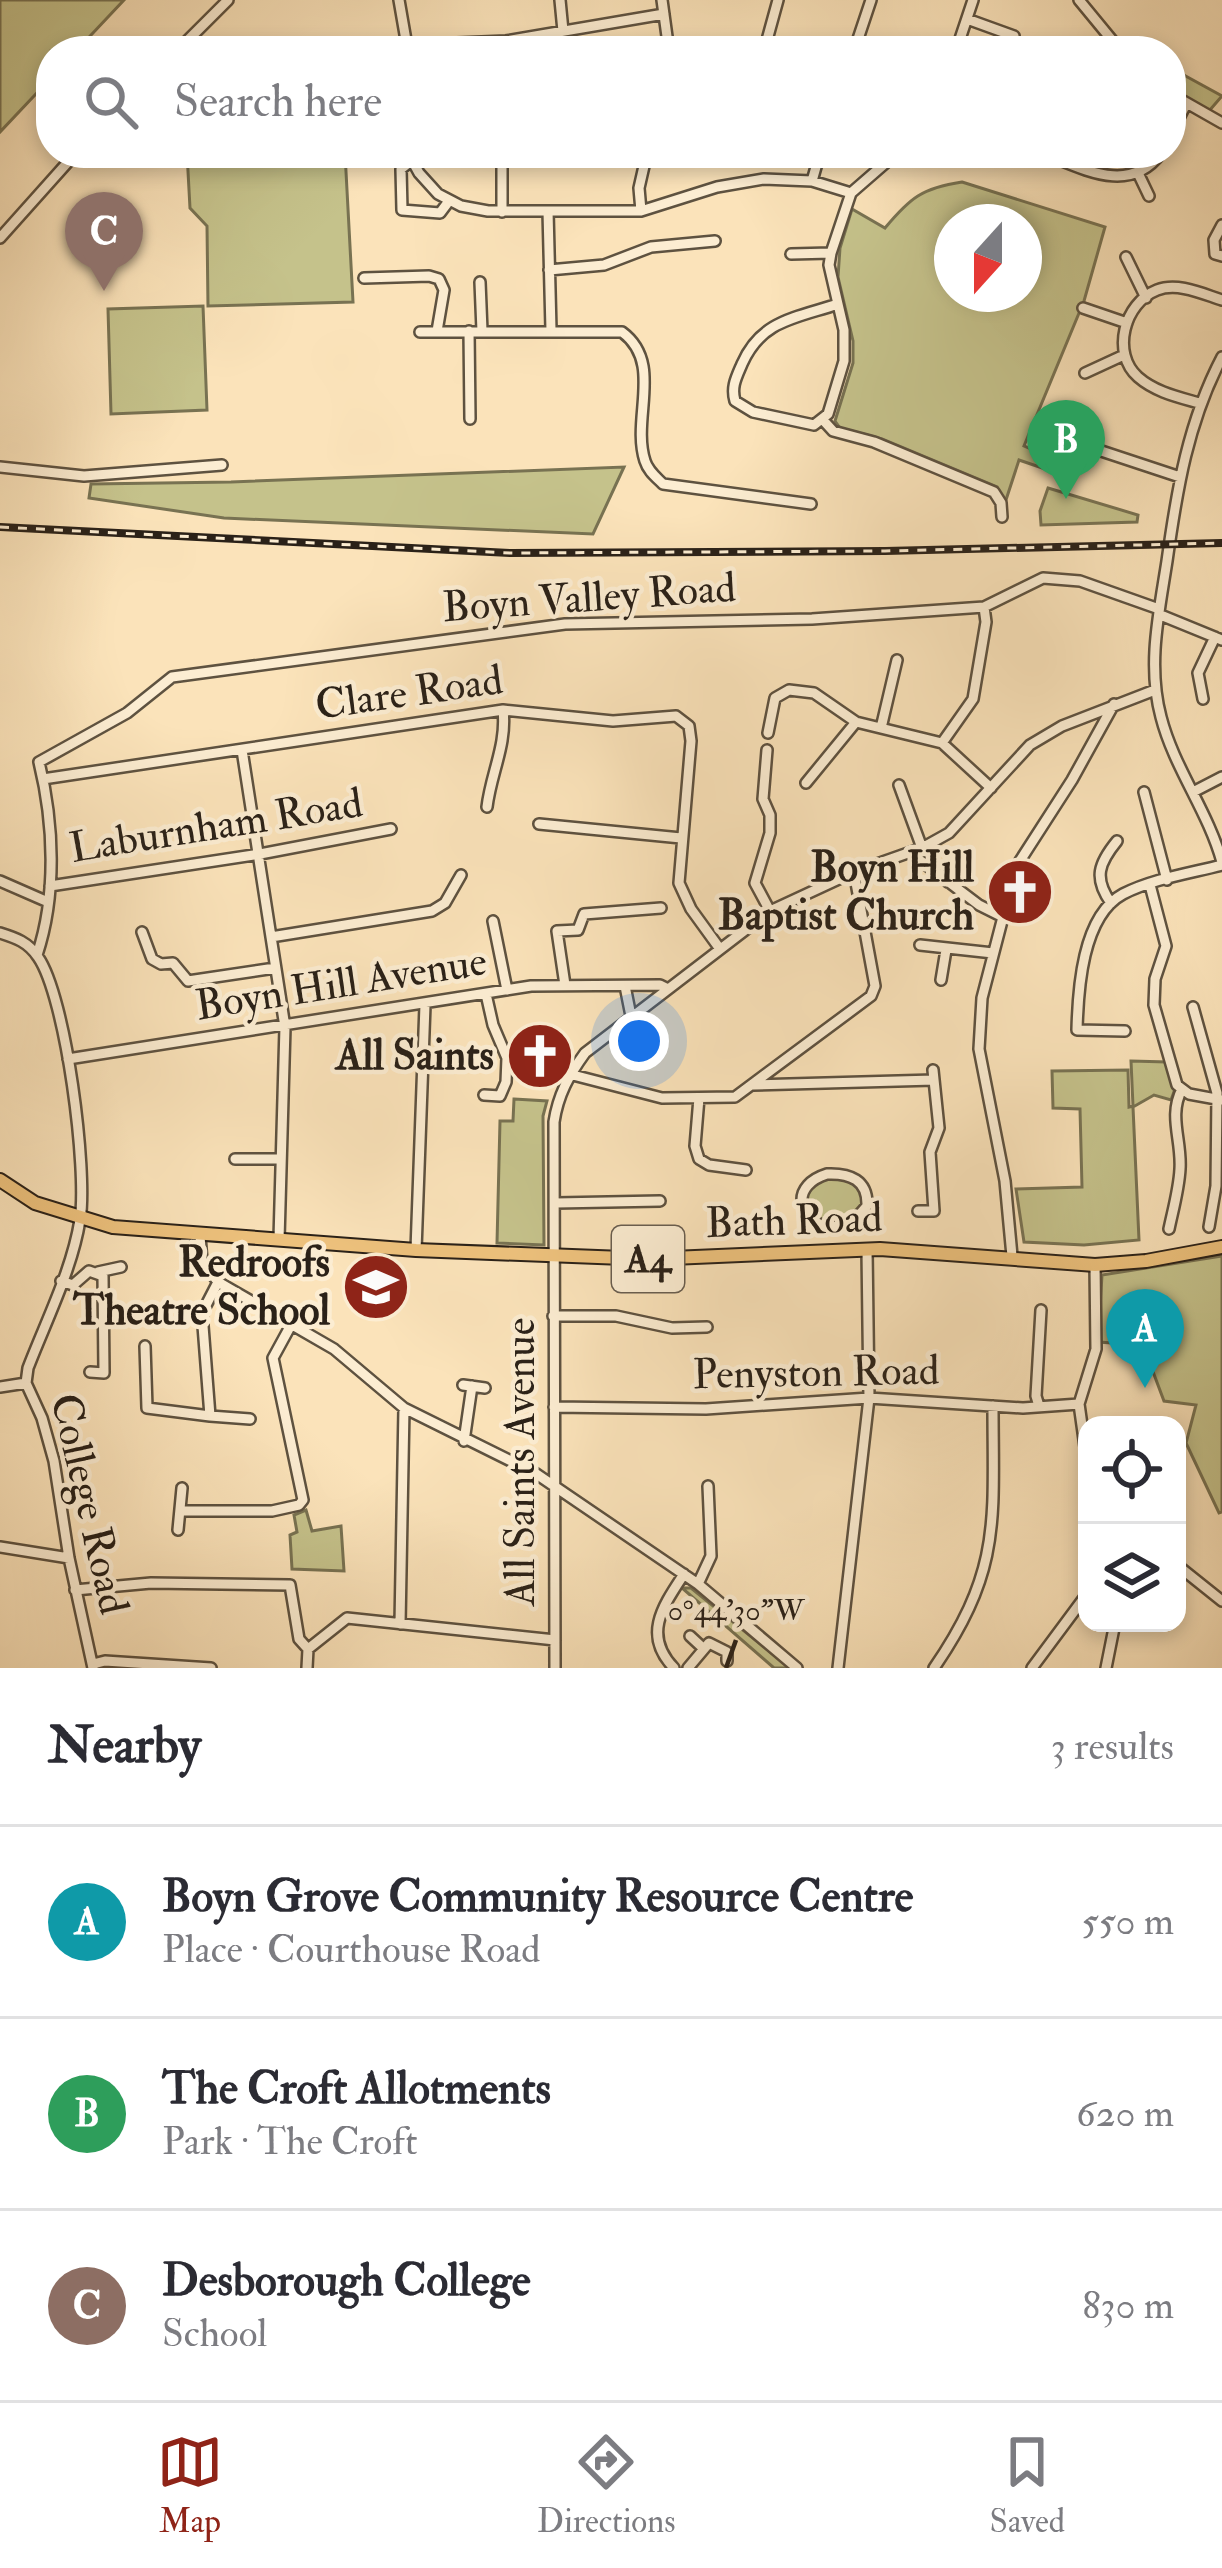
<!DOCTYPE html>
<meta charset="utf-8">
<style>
:root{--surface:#fff;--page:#f7f7f7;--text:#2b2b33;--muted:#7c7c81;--line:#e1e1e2;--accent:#8f2418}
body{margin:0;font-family:"IM FELL Double Pica",serif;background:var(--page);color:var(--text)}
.controls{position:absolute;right:36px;bottom:36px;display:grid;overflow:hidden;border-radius:24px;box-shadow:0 6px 18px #0003}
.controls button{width:108px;height:108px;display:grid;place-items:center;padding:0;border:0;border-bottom:3px solid var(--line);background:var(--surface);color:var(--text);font:60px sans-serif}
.compass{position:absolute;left:934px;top:204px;width:108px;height:108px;border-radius:50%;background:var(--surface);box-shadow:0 6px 18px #0003;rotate:201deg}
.you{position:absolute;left:639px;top:1041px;width:42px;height:42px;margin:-30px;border:9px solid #fff;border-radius:50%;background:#1a73e8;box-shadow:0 0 0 18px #1a73e833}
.badge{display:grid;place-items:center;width:78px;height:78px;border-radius:50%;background:var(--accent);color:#fff;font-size:39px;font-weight:700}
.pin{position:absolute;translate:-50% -99px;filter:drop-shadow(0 3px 6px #0008)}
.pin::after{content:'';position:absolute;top:63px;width:42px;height:36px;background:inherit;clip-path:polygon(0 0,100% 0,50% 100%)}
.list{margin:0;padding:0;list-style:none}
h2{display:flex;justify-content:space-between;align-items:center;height:156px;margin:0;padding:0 48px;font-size:51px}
h2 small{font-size:39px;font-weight:400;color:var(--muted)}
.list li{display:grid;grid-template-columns:78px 1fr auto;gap:36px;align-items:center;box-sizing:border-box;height:192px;padding:0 48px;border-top:3px solid var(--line)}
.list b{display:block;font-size:45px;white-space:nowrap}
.list p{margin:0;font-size:39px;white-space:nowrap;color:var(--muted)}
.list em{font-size:39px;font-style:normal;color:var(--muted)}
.icon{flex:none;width:66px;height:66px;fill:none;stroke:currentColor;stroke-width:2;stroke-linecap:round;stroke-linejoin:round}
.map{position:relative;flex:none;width:1222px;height:1668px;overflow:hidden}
.search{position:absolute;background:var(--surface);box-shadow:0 6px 18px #0003;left:36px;right:36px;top:36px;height:132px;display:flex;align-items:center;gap:30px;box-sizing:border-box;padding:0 42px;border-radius:48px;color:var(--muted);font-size:45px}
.sheet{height:732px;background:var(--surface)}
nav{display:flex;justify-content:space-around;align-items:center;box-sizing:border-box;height:168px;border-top:3px solid var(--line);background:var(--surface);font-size:33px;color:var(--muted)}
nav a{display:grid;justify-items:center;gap:6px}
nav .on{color:var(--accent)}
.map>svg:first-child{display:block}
.green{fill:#c5c28b;stroke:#787252;stroke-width:3;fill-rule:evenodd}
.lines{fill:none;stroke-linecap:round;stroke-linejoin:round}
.minor-casing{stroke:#5e5240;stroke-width:14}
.major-casing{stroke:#2a2118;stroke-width:16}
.minor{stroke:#fcedd2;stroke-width:9}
.major{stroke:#eec27d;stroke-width:12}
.rail-casing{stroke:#2a2118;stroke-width:8}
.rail{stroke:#fcedd2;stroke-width:3;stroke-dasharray:9;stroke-linecap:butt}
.ticks{fill:none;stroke:#2a2118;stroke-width:4.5}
.labels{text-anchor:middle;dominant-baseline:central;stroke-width:9;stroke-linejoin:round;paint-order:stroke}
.shield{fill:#fcedd2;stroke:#695e50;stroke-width:3}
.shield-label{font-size:39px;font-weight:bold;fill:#2a2118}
.street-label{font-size:42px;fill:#2a2118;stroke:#fcedd2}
.poi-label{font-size:42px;font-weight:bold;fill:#2a2118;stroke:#fcedd2;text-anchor:end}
.ticks-label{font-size:30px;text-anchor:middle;fill:#2a2118;stroke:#fcedd2;stroke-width:9;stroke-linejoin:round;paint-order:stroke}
</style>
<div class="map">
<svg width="1222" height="1668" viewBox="0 0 1222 1668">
<rect width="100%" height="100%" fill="#fbe3ba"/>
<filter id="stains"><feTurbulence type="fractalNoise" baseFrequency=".00167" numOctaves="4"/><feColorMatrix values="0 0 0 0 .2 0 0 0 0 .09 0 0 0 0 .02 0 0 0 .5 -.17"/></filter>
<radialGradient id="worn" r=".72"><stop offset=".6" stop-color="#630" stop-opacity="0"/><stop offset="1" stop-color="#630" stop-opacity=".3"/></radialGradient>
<!-- green -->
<path class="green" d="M0,0H124L76,51H51V78L0,132Z
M1171,68L1222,96L1209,111L1171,88Z
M187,153H345L353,302L208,306L207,226L190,208Z
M962,182L1105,227L1084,301L1024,446L1057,460L1054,472L1019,460L1004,506L997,487L882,439L840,428L835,421L853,363V341L838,277L840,248L852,209L885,228C910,198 922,188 962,182ZM952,222H1024V294H952Z
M203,306L207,410L111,414L108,309Z
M624,467L593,534L224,518L89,498L91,484L231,482Z
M1048,488L1138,515L1137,522L1041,525L1040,511Z
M1131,1061L1167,1062L1175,1089L1171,1100L1154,1095L1133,1107L1139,1240L1084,1245L1024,1242L1016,1189L1082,1187L1080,1109L1053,1108L1052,1071L1128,1070L1129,1107L1133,1106Z
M514,1099L547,1101L543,1116L544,1245L497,1243L500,1121H513Z
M839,1177L861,1188L864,1205C846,1224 825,1231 805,1209L806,1191L824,1178Z
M1222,1256V1512L1219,1513L1186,1443L1196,1405L1164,1401L1143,1345L1098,1342L1102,1275Z
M306,1510L312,1531L341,1526L344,1571L292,1569L290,1535L297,1532L294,1515Z
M682,1588H691L790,1668H774Z"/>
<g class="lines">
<defs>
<path id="minor" d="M399,0L407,46
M560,0L563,31
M662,0L669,51
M1079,0L1121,51
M967,19L1014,36L1010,46
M407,45L506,41L664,14
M177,51L228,0
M764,51L778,0
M854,51L871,0
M956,51L973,0
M1171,94L1222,123
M1171,134L1186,104
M408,153L419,173L438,194L461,206L488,211H641L717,187L764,179L812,181L851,193
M1042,153C1082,168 1129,196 1161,153
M411,161L401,169L402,210L440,213L449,201
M1138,173L1149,196
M812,181L820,153
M548,211L551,330
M641,211L639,188L647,153
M502,212V153
M1222,225L1214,240L1215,254L1222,256
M0,238L76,153
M791,254L831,253
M1126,257L1146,298
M549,270L604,265L651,247L715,241
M364,278L429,276L439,279L444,290L437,331
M480,282L482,331
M838,304C796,318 761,320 742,364C736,378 731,387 735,401L753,412L814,425L828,414L844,361V330L829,265L831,253L851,193L897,153
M1083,308L1127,323
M469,331L470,419
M420,332H622C664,363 631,418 645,461C648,471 656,477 663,484L811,504
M1222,357C1188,422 1177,489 1167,561C1159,613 1147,665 1161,717C1174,768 1208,811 1222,862
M1085,373L1124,355
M1199,403C1178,397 1155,392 1138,377C1111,353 1124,303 1157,290C1178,282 1203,294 1222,300
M823,420L833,431L874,442L994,492L1001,503L1002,517
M1062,438L1180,477
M0,467L84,476L222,465
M1163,616L1222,640
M1203,699L1198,673L1215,637
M881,728L897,660
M768,733L775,698L789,690L814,693L856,722L942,743L991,788
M942,743L973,699L986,622L984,607
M242,750L285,1027L279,1239
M767,750L763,799L770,815V833L755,883L770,911
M43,779L503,710L613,721L676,716L689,726L691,741L679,883L691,909L720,949
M806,783L856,722
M899,785L922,848
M1144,792L1167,880
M1193,792L1222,777
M487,807C491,773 507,745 503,710
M539,824L681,838
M917,858L979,905L1001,916
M0,881L48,902
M948,882L959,867
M1150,885L1166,946L1155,979L1154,1005L1177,1085L1189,1094L1222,1100
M50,886L260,854L391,829
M1111,903C1093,878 1099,863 1117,841
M493,921L507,990
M142,932L152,959L161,964L173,963L188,981L275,968
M0,933C16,938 28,942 38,957C66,997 88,1171 80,1220C72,1270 46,1321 28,1368L26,1383L42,1418L54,1461L69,1558L93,1668
M271,937L432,911L445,903L461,875
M920,945L993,953
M37,955C57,895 54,823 39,762L127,713L172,677L565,624L812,619L984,607L1043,578L1080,581L1159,609
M941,980L946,950
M565,985L557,931L578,930L584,914L661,908
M625,986L631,1016
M1193,1007L1217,1093L1216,1186L1209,1227
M1125,1031L1077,1030C1078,990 1082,916 1123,894C1152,879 1191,873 1222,865
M68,1059L531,986L660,985L668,989
M569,1074L662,1098L735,1097L871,996L875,986L854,872
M753,1085L934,1080
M484,1095L500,1096L506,1082L507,1058L493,1025L486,994
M699,1098L695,1146L699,1159L709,1165L746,1170
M235,1159H279
M827,1174C850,1173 868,1180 867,1206L852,1223L828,1228C795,1216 792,1185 827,1174Z
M556,1203L660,1201
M918,1211H934L930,1152L939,1128L933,1070
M1169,1229C1173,1210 1179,1189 1180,1169C1182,1140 1168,1116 1182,1089
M200,1236L202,1261L218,1282L334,1349L404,1408L535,1473L698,1584L797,1668
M416,1250L425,1005
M1012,1256L1005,1181L979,1049L982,998L1016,867L1072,780L1114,704
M98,1272L121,1267
M61,1281L73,1285L89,1271L103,1276L104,1373L90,1372
M553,1316H616L672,1328L707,1327
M145,1346L147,1408L210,1416L202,1313L218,1282
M463,1385L485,1388
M0,1387L26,1383
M1039,1406L1036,1396L1041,1310
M554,1407L706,1409L869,1398L1023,1408L1079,1404
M210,1416L250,1419
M464,1441L472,1386
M1087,1461L1079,1404L1096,1349L1095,1265
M180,1511H272L299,1505L303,1500L273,1358L291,1325
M178,1530L182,1488
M0,1547L69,1558
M1177,1565L1222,1601
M698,1584L711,1556L708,1486
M75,1590L151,1583L290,1585L299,1639L308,1649
M400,1624L404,1408
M690,1636L704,1649
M93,1664L105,1661L211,1668
M307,1668L308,1649L347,1618L555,1640
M555,1668L554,1122C558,1095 569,1075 585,1053L770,911L854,872L922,848L949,833L1030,745L1062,726L1155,690
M674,1668C642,1635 663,1606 684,1574
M688,1668L709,1643L727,1652V1661
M838,1668L869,1398L867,1250
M934,1668C1002,1569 993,1520 993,1406
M1032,1668L1087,1594
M1106,1668L1115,1623"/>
<path id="major" d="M0,1180L35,1203L113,1227L416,1250L649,1259L880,1249L1095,1265L1146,1261L1222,1247"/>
</defs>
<!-- minor casing -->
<use href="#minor" class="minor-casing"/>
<!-- major casing -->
<use href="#major" class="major-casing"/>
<!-- minor -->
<use href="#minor" class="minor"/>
<!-- major -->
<use href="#major" class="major"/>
<defs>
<path id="rail" d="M0,527L510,553L885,551L1222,543"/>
</defs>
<!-- rail casing -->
<use href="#rail" class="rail-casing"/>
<!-- rail -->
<use href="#rail" class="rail"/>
</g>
<!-- ticks -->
<path class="ticks" d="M726,1668L736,1640"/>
<!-- icons -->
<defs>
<symbol id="church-disc" viewBox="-11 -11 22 22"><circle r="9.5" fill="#8f2418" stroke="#fcedd2"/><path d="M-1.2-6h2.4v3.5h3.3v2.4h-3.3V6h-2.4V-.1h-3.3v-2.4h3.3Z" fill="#fff"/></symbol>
<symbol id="school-disc" viewBox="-11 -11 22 22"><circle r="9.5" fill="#8f2418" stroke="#fcedd2"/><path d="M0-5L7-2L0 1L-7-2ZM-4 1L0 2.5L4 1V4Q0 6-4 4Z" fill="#fff"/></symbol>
</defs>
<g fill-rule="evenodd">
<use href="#church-disc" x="982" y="854" width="76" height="76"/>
<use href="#church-disc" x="502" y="1018" width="76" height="76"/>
<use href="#school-disc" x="338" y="1249" width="76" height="76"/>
</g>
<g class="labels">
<!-- shield labels -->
<rect class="shield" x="612" y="1226" width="72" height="66" rx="9"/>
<g class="shield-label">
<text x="648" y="1259">A4</text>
</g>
<!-- street labels -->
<g class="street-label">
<text transform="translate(589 598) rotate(-4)">Boyn Valley Road</text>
<text transform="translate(409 693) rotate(-8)">Clare Road</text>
<text transform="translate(216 826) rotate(-9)">Laburnham Road</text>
<text transform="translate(341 984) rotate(-9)">Boyn Hill Avenue</text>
<text transform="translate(794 1221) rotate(-2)">Bath Road</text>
<text transform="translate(816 1373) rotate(-1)">Penyston Road</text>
<text transform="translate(521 1462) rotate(-90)">All Saints Avenue</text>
<text transform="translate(89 1504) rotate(77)">College Road</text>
</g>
<!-- poi labels -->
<g class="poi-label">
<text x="974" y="868">Boyn Hill<tspan x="974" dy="48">Baptist Church</tspan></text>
<text x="494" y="1056">All Saints</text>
<text x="330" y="1263">Redroofs<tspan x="330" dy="48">Theatre School</tspan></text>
</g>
</g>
<g class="ticks-label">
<text x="736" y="1620">0°44'30"W</text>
</g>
<rect width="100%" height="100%" filter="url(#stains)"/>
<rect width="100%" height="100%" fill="url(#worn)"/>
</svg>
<div class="controls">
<button><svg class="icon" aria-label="locate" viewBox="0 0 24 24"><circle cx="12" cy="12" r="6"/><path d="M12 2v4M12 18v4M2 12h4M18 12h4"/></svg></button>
<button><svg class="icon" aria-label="layers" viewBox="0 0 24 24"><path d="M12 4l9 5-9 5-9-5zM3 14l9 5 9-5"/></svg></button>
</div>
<svg class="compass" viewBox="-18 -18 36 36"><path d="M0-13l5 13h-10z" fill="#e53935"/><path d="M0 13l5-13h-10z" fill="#7c7c81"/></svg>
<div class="you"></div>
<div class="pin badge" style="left:1145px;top:1388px;background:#0f9aa8">A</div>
<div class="pin badge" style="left:1066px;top:499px;background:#2e9e5b">B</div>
<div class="pin badge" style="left:104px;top:291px;background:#8d6e63">C</div>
<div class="search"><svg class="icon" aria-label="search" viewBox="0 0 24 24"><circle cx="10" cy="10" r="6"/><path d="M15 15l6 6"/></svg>Search here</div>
</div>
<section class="sheet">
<h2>Nearby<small>3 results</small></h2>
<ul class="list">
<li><span class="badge" style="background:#0f9aa8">A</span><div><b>Boyn Grove Community Resource Centre</b><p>Place · Courthouse Road</p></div><em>550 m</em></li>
<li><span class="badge" style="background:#2e9e5b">B</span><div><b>The Croft Allotments</b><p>Park · The Croft</p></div><em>620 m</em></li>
<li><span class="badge" style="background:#8d6e63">C</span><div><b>Desborough College</b><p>School</p></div><em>830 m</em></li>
</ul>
</section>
<nav>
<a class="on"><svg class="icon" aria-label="map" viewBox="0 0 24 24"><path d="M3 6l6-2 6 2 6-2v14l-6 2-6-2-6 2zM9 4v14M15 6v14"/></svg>Map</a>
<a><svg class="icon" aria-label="directions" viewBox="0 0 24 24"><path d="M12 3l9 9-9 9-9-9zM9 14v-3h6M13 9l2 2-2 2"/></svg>Directions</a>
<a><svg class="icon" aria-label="saved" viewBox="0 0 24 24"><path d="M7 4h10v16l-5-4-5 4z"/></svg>Saved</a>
</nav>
